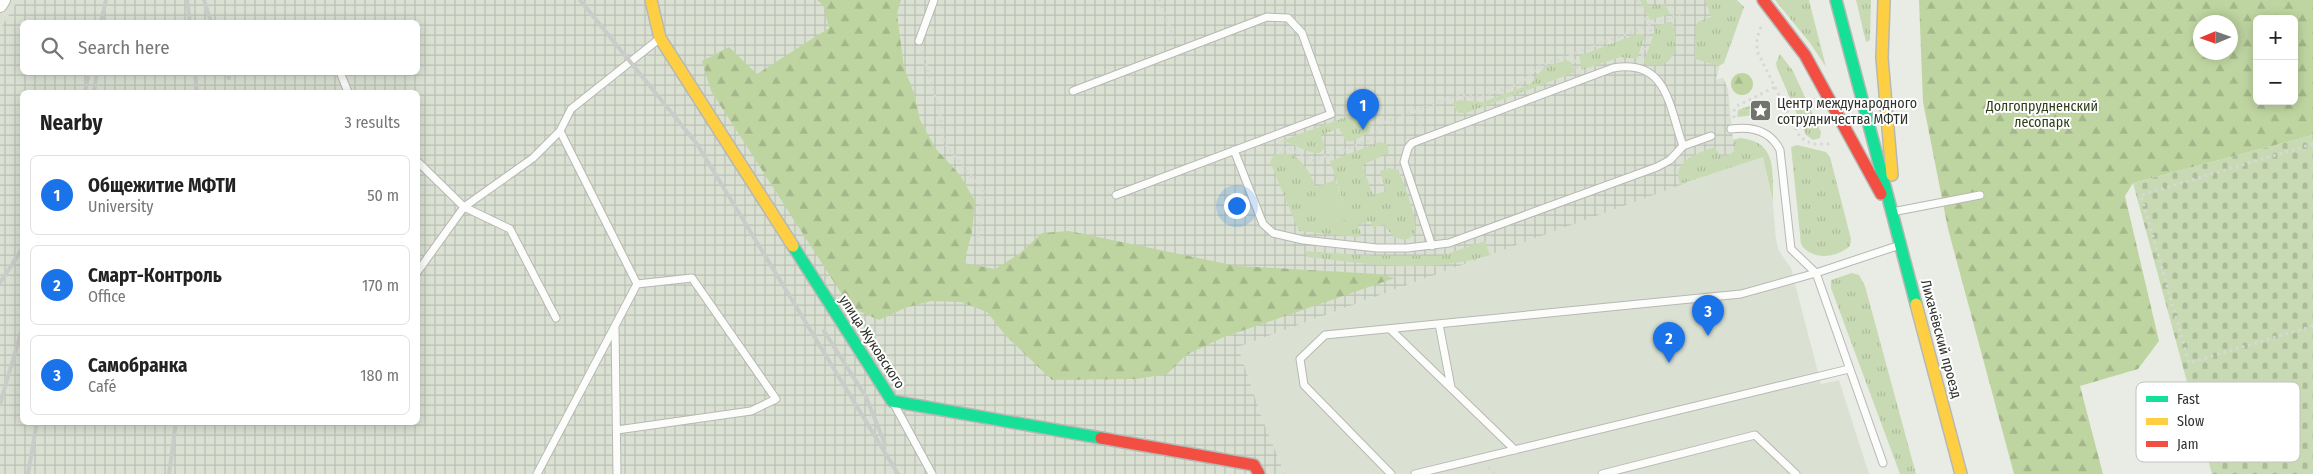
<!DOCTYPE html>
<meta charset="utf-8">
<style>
:root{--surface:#fff;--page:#f6f6f6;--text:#222;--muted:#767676;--line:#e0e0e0;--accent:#1a73e8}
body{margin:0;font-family:"Fira Sans Condensed",sans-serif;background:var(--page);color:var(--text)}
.controls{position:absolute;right:15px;top:15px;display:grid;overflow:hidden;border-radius:8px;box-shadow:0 2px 12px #0003}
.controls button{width:45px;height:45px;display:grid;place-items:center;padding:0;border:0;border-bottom:1px solid var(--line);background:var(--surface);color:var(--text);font:25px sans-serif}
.compass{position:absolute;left:2193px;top:15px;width:45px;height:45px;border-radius:50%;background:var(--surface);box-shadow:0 2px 12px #0003;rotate:268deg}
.you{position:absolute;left:1236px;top:205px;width:18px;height:18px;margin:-12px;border:4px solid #fff;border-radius:50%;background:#1a73e8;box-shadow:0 0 0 8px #1a73e833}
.badge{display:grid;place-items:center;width:32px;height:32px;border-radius:50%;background:var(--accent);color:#fff;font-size:16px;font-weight:700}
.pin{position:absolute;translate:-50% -41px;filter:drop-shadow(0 1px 2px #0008)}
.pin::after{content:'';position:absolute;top:26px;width:18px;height:15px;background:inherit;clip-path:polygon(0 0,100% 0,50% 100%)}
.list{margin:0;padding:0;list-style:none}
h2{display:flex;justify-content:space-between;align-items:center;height:65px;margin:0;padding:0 20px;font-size:21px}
h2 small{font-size:16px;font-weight:400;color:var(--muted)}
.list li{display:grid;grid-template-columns:32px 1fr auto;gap:15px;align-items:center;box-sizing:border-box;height:80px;margin:0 10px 10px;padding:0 10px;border:1px solid var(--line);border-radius:8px}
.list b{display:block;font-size:19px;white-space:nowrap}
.list p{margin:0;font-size:16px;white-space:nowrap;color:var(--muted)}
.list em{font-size:16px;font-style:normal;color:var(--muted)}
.icon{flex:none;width:28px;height:28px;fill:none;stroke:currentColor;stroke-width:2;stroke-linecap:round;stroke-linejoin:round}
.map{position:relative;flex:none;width:2313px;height:474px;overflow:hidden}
.search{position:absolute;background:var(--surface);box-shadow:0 2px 12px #0003;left:20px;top:20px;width:400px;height:55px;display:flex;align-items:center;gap:12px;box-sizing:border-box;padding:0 18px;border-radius:8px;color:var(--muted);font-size:19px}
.panel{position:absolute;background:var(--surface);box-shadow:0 2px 12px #0003;left:20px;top:90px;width:400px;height:335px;border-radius:8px}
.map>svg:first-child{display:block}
.built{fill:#dae1d3}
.industrial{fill:url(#industrial-grid);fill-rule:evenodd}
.grass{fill:url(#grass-tufts)}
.forest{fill:url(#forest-firs);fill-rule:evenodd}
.cemetery{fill:url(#cemetery-stones)}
.pitch{fill:#c8dab3}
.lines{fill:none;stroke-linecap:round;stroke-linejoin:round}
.lane-casing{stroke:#b6b8b4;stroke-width:9}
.street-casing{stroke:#b6b8b4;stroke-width:16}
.fast-casing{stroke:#b6b8b4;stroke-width:14}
.slow-casing{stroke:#b6b8b4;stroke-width:14}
.jam-casing{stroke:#b6b8b4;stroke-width:14}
.path{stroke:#d7d8d6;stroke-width:3;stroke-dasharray:2.5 4;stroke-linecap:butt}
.lane{stroke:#fcfcfb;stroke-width:7}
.street{stroke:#fcfcfb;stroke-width:14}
.fast{stroke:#16e098;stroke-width:11}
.slow{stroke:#ffcf43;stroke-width:11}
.jam{stroke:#f24e42;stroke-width:11}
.rail{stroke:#caccc9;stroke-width:4}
.labels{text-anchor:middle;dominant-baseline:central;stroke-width:4;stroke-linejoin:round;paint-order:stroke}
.poi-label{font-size:14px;fill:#30322d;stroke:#fff;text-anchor:start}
.park-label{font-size:14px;fill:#2d3d18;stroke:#fff}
.street-label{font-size:14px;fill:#30322d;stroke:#fff}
.key{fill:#fff;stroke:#c1c2c0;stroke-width:1}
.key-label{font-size:14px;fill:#30322d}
</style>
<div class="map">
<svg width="2313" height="474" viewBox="0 0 2313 474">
<defs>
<pattern id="industrial-grid" width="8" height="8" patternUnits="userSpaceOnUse" patternTransform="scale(1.25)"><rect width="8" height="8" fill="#dae1d3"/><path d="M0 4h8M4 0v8" fill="none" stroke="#bbc2b5"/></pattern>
<pattern id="grass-tufts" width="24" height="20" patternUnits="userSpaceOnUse" patternTransform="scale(1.25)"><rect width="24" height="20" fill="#c8dab3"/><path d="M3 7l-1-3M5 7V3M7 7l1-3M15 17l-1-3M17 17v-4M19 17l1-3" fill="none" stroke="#acbc9a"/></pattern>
<pattern id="forest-firs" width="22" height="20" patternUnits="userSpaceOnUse" patternTransform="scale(1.25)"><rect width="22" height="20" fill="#bfd5a1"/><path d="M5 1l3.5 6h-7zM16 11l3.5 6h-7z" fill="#a4b78b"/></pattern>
<pattern id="cemetery-stones" width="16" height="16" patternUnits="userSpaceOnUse" patternTransform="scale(1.25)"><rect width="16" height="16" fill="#c8dab3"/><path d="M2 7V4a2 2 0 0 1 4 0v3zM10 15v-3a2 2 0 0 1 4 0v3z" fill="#acbc9a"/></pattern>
</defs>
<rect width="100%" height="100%" fill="#e9ece5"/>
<!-- built -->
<path class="built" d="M0,0H18L0,29Z
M1722,56L1716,80L1723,78L1728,89L1734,151L1763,156L1773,205L1776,240L1779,251L1791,268L1821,384L1839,380L1869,474H1285L1263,421L1238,347L1468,263Z"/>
<!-- industrial -->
<path class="industrial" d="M18,0H1733L1716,80L1723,78L1728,89L1729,119L1738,164L1238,347L1263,421L1285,474H0V29ZM22,22H418V72H22ZM22,92H418V422H22Z"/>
<!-- grass -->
<path class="grass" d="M1640,0H1646L1649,7L1665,4L1670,14L1650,20Z
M1705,0H1737L1744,7L1724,63L1719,66L1695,59L1696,25L1698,22L1711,17Z
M1775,0H1809L1826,67L1810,43Z
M1856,0H1871L1870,40L1866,42Z
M1668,22H1672C1680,44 1676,70 1647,64L1644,62L1656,27Z
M1637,34L1644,35V38L1637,59L1620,57L1582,70L1579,56Z
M1780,54L1793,71L1821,132L1820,138L1813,140L1806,135L1777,68L1776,63Z
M1566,60L1571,62L1575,72L1466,113H1458L1452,103L1459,100L1483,102L1526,86L1531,84L1543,68Z
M1755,104H1761L1770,110L1764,119L1755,115L1737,117L1738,110Z
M1365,110L1371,127L1369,133L1350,142L1345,140L1339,128L1321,135L1325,147L1320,153C1307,154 1295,144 1281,141Z
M1740,138C1779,142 1772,173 1773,203L1763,157L1680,184C1671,161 1698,153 1715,147L1719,155L1728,156L1734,151L1733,140Z
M1380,142L1387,144L1389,153L1362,165L1373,195L1386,191L1380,171L1389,168L1398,170C1403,180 1418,220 1415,230C1409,249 1389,236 1384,224L1373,228L1370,221L1358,225L1361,233L1358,237L1299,231L1270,162L1274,155C1310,144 1319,201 1329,225L1349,218L1330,161Z
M1797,145L1826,152L1830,157L1851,239L1850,246C1837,258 1811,261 1801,244L1791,147Z
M1485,241L1490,255C1430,274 1368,264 1307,257L1305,251L1374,256H1441Z
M1852,273L1859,275L1865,286L1916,474H1900L1831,288V280Z"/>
<!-- forest -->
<path class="forest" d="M817,0H901L897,14L904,68L914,93L920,120L936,149L960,175L975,201L972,232L964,263L995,269L1019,254L1042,233L1069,231L1237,266L1378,274L1395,278L1224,337L1186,355L1167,374L1136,379L1052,380L1005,335L987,312L961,302L931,301L905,308L879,320L850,307L711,91L702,61L729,47L757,74L829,28L823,5Z
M1919,0H2313V135L2133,183L2125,196L2159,341L2138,369L2080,386L2103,474H2014L1948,229L1923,102ZM2257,19H2294V101H2257ZM2200,22H2230V52H2200Z
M1731 84a11 11 0 1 1 22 0a11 11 0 1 1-22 0Z"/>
<!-- cemetery -->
<path class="cemetery" d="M2313,135V474H2212L2133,183Z"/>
<!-- pitch -->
<path class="pitch" d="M1335,180L1350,218L1329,226L1314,188Z"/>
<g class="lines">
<defs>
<path id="lane" d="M919,41L934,0
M340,72L348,92
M1073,91L1267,17L1288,18L1302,33L1331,114L1116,195
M1731,129C1752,126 1770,130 1780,150L1791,249L1816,273L1883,463
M1234,150L1263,224L1273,233L1303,240L1377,248H1407L1449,243L1657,167L1670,160L1683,146L1711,136
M418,162L464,207L418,271
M1892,212L1980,195
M1432,246L1404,162L1408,148L1412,143L1613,68C1667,58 1669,106 1683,146
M556,318L510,229L464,207L533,158L560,131L571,109L659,39
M1439,324L1451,387
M615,327L617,474
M1390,329L1515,450
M894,404L932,474
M617,430L751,411L776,399L692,278L637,284
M537,474L637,284L560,131
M1391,474L1304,385L1300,359L1325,335L1741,294L1816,273L1900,245
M1415,474L1849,369
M1602,474L1755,435L1796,474"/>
<path id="street" d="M0,5L3,0"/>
<path id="fast" d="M1836,0L1916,304
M793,246L892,401L1101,438"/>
<path id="slow" d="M651,0L660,38L793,246
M1884,0L1882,58L1892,175
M1916,304L1961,474"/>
<path id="jam" d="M1763,0L1805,55L1881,194
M1101,438L1254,465L1259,474"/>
</defs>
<!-- lane casing -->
<use href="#lane" class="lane-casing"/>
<!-- street casing -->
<use href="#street" class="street-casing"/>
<!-- fast casing -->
<use href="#fast" class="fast-casing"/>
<!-- slow casing -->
<use href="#slow" class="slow-casing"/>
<!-- jam casing -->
<use href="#jam" class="jam-casing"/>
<!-- path -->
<path class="path" d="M1159,0L1175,41
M1637,0L1651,29L1642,57
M1761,27L1757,38V51L1800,137L1812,144H1831
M922,51L940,113L944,143L984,192L977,248
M1572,54L1578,70
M1415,111L1421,128
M1734,118V111L1737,106L1775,87
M2313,144L2141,195L2189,363L2313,326
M1276,150L1291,149L1312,161L1372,140L1383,123L1458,95L1481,97L1522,83L1538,67L1680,14
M1488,467L1495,474"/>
<!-- lane -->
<use href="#lane" class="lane"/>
<!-- street -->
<use href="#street" class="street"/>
<!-- fast -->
<use href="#fast" class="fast"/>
<!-- slow -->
<use href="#slow" class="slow"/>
<!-- jam -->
<use href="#jam" class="jam"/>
<!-- rail -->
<path class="rail" d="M187,0L190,22
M204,0L211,22
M580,0L697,144L898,474
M101,22L106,0
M195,72L197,92
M227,72L229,78
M85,92L89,72
M94,92L97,72
M0,283L22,249
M824,331L866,397L885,444
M0,404L22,329
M28,474L37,422
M169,474L176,422"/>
</g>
<!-- icons -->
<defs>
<symbol id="sight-square" viewBox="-11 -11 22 22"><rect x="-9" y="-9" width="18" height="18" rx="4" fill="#71736d" stroke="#fff"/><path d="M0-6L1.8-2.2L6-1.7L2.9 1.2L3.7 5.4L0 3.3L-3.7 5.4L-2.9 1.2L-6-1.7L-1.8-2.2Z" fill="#fff"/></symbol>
</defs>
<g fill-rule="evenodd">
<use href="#sight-square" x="1748" y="98" width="25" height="25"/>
</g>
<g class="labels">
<!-- poi labels -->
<g class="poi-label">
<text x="1777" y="103">Центр международного<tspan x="1777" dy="16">сотрудничества МФТИ</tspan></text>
</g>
<!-- park labels -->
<g class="park-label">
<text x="2042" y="106">Долгопрудненский<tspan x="2042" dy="16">лесопарк</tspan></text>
</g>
<!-- street labels -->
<g class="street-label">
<text transform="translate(1941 339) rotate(75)">Лихачёвский проезд</text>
<text transform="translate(872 342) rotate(57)">улица Жуковского</text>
</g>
</g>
<!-- legend -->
<rect x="2136" y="382" width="164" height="80" rx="8" class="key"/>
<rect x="2146" y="396" width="22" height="6" fill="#16e098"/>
<rect x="2146" y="418" width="22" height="7" fill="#ffcf43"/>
<rect x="2146" y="441" width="22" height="6" fill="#f24e42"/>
<g class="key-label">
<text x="2177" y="404">Fast</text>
<text x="2177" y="426">Slow</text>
<text x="2177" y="449">Jam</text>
</g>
</svg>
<div class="controls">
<button>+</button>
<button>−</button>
</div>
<svg class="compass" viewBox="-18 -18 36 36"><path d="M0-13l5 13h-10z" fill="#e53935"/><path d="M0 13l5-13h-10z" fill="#767676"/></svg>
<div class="you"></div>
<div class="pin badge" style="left:1363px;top:130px">1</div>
<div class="pin badge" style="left:1669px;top:363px">2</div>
<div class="pin badge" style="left:1708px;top:336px">3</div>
<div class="search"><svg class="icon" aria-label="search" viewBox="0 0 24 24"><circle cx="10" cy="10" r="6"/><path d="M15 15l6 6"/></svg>Search here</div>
<section class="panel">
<h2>Nearby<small>3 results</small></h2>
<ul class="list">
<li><span class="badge">1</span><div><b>Общежитие МФТИ</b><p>University</p></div><em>50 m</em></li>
<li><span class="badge">2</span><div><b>Смарт-Контроль</b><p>Office</p></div><em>170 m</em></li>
<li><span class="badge">3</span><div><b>Самобранка</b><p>Café</p></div><em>180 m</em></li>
</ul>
</section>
</div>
